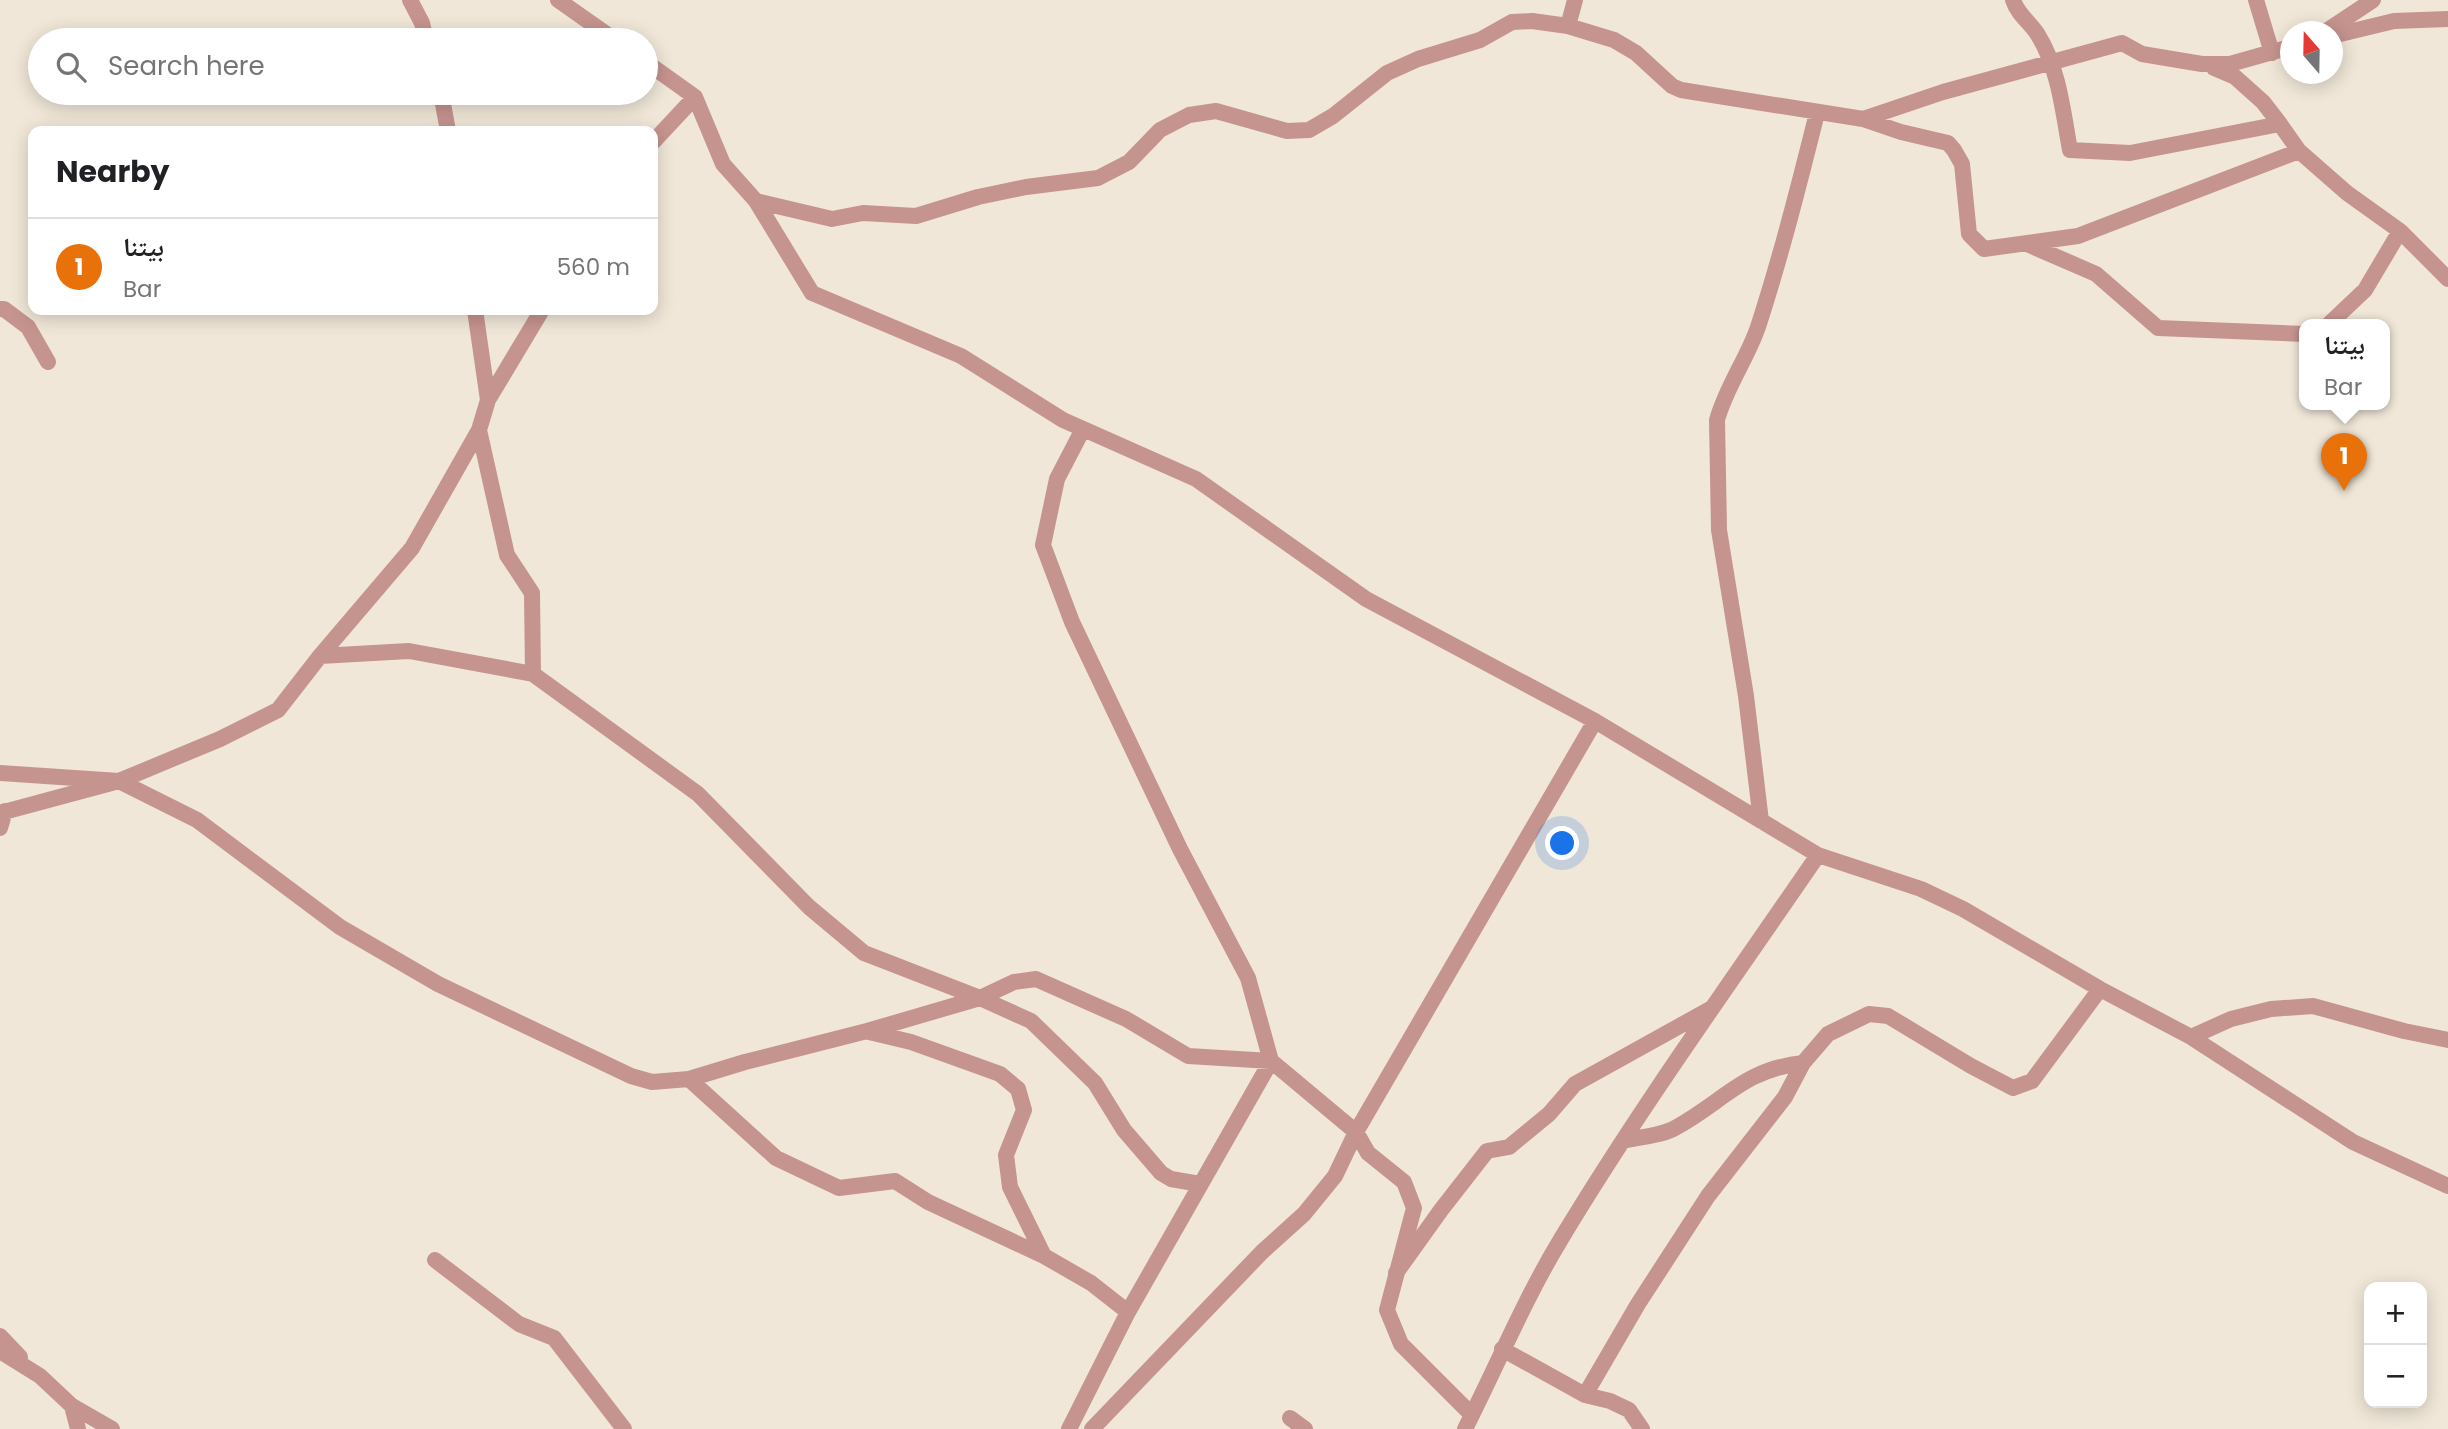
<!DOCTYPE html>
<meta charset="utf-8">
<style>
:root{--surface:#fff;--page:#f6f6f6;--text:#202124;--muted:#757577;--line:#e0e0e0;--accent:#377c89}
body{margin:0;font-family:Poppins,"Noto Naskh Arabic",sans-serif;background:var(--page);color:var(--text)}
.controls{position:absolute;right:21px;bottom:21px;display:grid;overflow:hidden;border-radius:14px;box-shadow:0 4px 18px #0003}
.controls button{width:63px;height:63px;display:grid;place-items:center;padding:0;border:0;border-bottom:2px solid var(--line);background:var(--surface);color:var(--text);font:35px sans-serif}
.compass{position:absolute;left:2280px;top:21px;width:63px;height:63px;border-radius:50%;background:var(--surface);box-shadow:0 4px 18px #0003;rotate:340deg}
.you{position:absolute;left:1563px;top:844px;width:24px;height:24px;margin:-18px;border:5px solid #fff;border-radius:50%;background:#1a73e8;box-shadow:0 0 0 10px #1a73e833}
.badge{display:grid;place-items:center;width:46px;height:46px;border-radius:50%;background:var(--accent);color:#fff;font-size:23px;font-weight:700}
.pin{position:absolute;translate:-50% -58px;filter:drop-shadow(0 2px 4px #0008)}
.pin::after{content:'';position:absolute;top:37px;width:24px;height:21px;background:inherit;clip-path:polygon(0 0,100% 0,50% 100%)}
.popup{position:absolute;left:2299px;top:319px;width:91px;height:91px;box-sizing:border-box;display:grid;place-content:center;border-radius:14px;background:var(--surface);filter:drop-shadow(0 2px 5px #0005);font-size:23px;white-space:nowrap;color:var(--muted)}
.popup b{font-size:26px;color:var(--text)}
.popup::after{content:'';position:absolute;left:50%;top:100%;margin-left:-14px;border:14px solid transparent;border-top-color:var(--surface)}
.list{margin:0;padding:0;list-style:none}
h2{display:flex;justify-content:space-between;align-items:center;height:91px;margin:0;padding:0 28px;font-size:30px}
h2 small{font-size:23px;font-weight:400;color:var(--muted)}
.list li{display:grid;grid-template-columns:46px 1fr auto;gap:21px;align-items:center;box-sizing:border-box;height:98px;padding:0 28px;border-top:2px solid var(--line)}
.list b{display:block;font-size:26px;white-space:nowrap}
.list p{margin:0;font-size:23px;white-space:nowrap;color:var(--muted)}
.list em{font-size:23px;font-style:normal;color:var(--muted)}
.icon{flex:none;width:38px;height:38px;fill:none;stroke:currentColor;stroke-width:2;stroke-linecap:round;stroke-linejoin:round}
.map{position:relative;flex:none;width:2448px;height:1429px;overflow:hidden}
.search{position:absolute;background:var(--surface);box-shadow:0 4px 18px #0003;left:28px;top:28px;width:630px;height:77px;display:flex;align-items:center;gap:18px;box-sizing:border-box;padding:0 24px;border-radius:38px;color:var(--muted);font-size:26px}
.panel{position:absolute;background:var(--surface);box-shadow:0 4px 18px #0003;left:28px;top:126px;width:630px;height:189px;border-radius:14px}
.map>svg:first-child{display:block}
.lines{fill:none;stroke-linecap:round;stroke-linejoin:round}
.minor{stroke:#c6948f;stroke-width:16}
</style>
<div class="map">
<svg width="2448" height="1429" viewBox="0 0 2448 1429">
<rect width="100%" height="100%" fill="#f0e7d8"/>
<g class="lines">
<!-- minor -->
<path class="minor" d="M410,0L422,23L426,40
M558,0L615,40
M2013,0C2018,15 2030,22 2038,35C2059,69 2063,112 2070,150L2130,153L2280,124L2299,151L2347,193L2400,231L2448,279
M2256,0L2272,53
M1568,26L1575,0
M2325,32L2373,0
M2332,36L2394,21L2448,19
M646,62L695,97L723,164L756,201L812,293L961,356L1063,420L1196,479L1366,599L1595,721L1818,855L1921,889L1963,909L2100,989L2191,1037L2353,1142L2448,1186
M2214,68L2235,77L2263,102L2280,124
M441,93L448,131
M1863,119L1901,132L1948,143L1954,150L1962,164L1969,234L1984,249L2078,236L2299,151
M653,142L695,97
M756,201L832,219L863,213L916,216L978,197L1026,187L1098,178L1129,162L1160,130L1189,115L1216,111L1287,131L1309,130L1333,116L1387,73L1418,59L1480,40L1512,22L1532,21L1568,26L1614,40L1636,53L1672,86L1681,90L1863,119L1943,92L2122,43L2142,54L2202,64H2230L2290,47
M2027,244L2096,274L2158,328L2304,334
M0,309H4L28,327L48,362
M475,310L488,400
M542,310L488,400L479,430L507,555L532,593L533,674L698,794L809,907L864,953L980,998L1031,1021L1095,1083L1124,1130L1161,1173L1171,1179L1200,1184
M2328,325L2365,290L2400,231
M320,656L412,548L479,430
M0,773L119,781L197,820L340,927L438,984L631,1076L652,1082L689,1079L745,1062L867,1031L980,998L1014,982L1036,979L1126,1019L1188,1056L1271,1061L1248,978L1180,849L1072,622L1043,545L1057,479L1083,429
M0,813L119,781L220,739L278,710L320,656L409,651L533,674
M1761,821L1746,696L1719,530L1717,420C1726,387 1747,359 1758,327C1781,256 1799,185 1817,113
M0,828L5,811
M869,1032L911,1042L1000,1074L1018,1089L1024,1110L1006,1155L1010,1187L1044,1256L1091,1283L1128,1312
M2191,1037L2231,1019L2271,1009L2313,1006L2404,1031L2448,1040
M689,1079L776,1158L839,1188L895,1181L928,1202L1044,1256
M1356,1132L1368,1153L1404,1182L1414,1208L1387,1310L1401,1344L1472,1415
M1623,1141C1639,1137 1661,1136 1675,1128C1723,1102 1744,1069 1803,1063L1828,1034L1869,1014L1888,1016L1971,1066L2013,1088L2032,1081L2100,989
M435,1260L519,1324L554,1338L624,1429
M1396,1273L1441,1210L1487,1151L1509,1147L1549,1114L1575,1084L1712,1008
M0,1336L20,1357
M1502,1349L1585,1395L1610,1401L1629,1410L1642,1429
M0,1351L40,1376L72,1406L112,1429
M1585,1395L1638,1304L1708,1196L1785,1097L1803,1063
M72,1406L78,1429
M1290,1418L1305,1429
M1069,1429L1128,1312L1271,1061L1356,1132L1595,721
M1092,1429L1262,1252L1304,1214L1335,1176L1356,1132
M1465,1429C1497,1366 1524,1300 1561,1239C1640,1108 1731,982 1818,855"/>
</g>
</svg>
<div class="controls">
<button>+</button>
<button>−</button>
</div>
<svg class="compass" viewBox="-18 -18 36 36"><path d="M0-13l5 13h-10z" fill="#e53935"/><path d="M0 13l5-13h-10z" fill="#757577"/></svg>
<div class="you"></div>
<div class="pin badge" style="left:2344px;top:491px;background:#e8710a">1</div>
<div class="popup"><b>بيتنا</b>Bar</div>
<div class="search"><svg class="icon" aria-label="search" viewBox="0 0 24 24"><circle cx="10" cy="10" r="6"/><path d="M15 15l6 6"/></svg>Search here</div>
<section class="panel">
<h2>Nearby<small></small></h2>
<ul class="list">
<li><span class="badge" style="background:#e8710a">1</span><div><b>بيتنا</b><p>Bar</p></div><em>560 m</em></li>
</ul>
</section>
</div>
